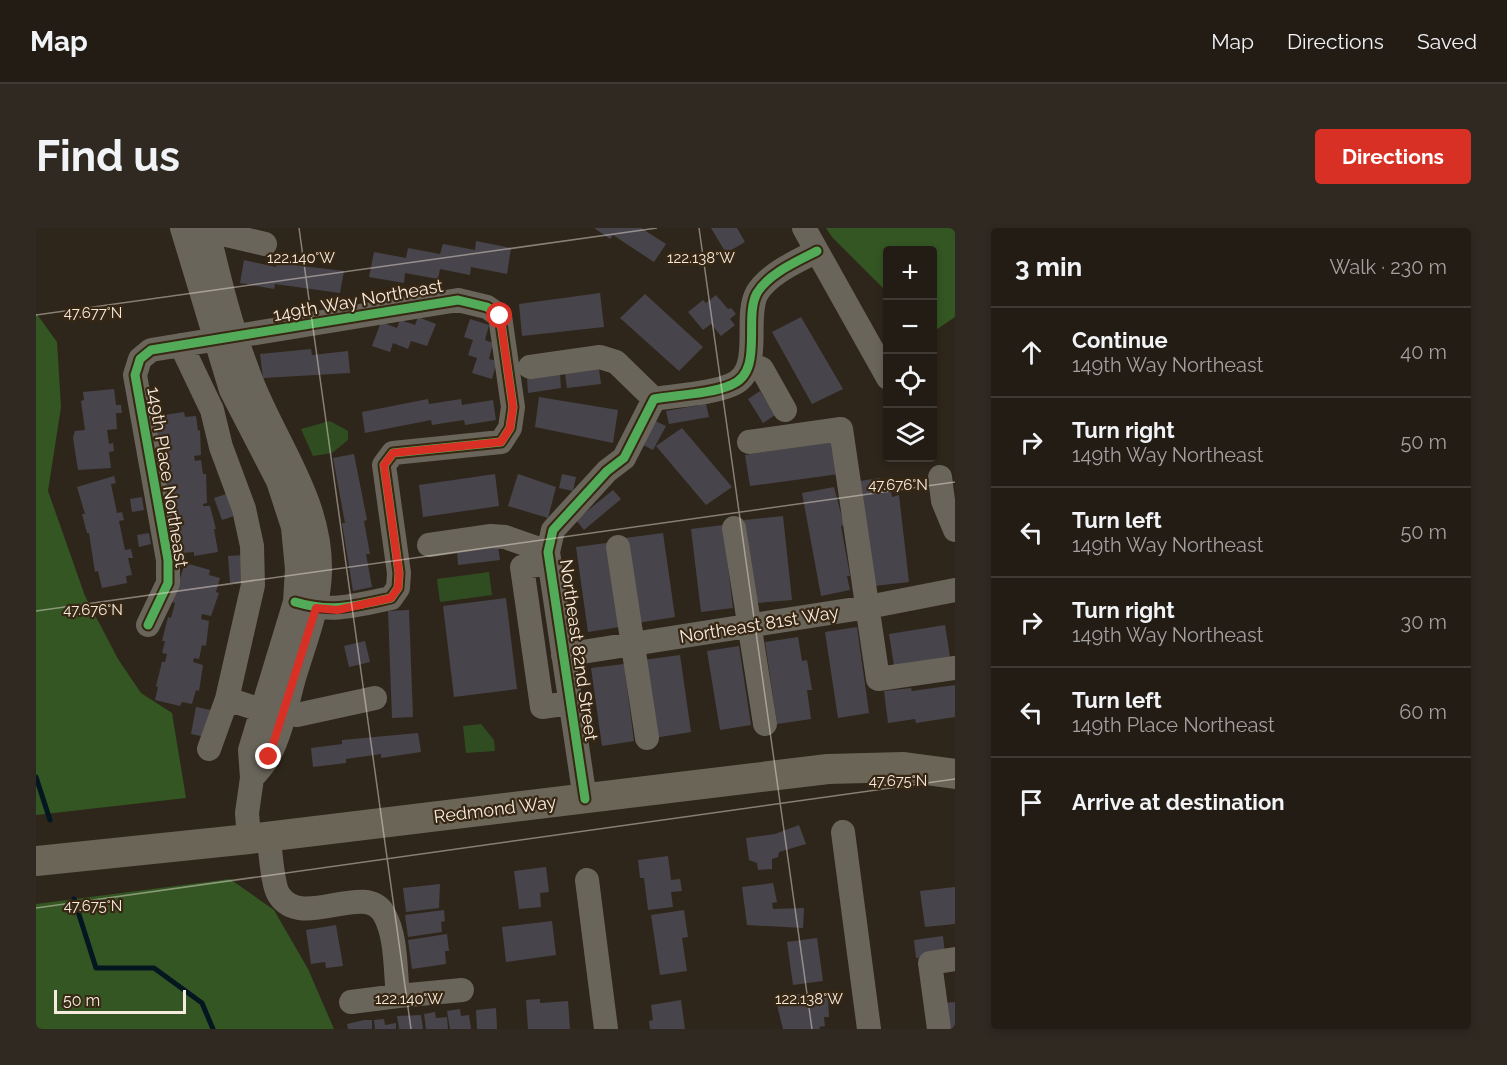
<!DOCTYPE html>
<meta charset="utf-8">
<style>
:root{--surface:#231c14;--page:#2f2922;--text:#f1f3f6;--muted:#a3a1a0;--line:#403a34;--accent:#d93025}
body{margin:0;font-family:Raleway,sans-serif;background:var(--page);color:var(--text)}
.controls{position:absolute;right:18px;top:18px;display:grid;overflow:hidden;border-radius:6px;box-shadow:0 3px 9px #0003}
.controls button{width:54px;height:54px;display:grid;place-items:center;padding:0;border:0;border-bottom:2px solid var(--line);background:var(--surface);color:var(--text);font:30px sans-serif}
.scale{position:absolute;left:18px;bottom:15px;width:132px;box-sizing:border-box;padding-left:6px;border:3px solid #f6ebdf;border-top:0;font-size:16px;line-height:21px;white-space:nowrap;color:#f6ebdf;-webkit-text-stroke:4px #372713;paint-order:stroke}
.stop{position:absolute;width:18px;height:18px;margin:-14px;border:4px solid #d93025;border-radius:50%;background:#fff}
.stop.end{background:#d93025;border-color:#fff;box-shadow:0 2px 6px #0008}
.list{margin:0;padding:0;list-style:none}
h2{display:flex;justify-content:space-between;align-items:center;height:78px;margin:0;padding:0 24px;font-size:26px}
h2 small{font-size:20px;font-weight:400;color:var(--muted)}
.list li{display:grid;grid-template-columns:39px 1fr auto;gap:18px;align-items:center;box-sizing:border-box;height:90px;padding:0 24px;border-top:2px solid var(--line)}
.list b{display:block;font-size:22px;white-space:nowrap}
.list p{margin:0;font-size:20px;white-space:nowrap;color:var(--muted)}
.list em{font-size:20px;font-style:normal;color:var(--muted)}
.icon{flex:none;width:33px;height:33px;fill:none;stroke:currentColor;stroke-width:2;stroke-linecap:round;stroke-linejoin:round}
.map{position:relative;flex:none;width:919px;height:801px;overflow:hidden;border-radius:6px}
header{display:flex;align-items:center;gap:36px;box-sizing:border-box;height:84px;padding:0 30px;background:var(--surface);border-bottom:2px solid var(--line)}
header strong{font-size:28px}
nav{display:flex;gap:33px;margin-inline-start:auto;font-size:21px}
.intro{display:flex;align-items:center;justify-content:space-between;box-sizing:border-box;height:144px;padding:0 36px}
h1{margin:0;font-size:42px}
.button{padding:15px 27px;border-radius:6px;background:var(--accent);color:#fff;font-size:21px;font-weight:700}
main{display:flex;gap:36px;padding:0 36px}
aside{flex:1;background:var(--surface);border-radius:6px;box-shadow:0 3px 9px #0003}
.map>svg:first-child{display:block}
.green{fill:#304d21}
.forest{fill:#335623}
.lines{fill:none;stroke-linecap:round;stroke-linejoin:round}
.stream{stroke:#041620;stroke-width:5}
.building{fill:#48444b}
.minor{stroke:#6a655b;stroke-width:24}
.major{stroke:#6b6557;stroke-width:30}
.cycleway-casing{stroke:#372713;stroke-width:13}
.cycleway{stroke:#51ab58;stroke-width:9}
.route{stroke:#d93025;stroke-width:8}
.ticks{fill:none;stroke:#f6ebdf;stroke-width:1.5;stroke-opacity:0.45}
.labels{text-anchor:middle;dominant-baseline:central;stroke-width:4.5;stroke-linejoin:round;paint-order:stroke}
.street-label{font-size:18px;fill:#f6ebdf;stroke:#372713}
.ticks-label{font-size:15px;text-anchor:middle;fill:#f6ebdf;stroke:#372713;stroke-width:4.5;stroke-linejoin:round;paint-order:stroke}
</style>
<header>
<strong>Map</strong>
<nav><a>Map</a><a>Directions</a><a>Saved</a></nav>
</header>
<div class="intro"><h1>Find us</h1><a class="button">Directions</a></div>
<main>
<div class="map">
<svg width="919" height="801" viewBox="0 0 919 801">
<rect width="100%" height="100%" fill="#2f261b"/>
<!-- green -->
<path class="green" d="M294,193L312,203V212L296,225L277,228L265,201Z
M453,344L456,367L404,374L401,351Z
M445,496L458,512L459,523L430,525L427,498Z"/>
<!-- forest -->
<path class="forest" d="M790,0H919V89L897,104L896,22H852L851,64L796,9Z
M0,85L21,114L25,179L12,263L49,368L82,431L105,465L136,485L150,570L0,587Z
M194,651L238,682L272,741L298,801H0V676Z"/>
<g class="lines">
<!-- stream -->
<path class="stream" d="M0,549L14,592
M38,671L60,740H118L166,775L177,801"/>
</g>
<!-- building -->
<path class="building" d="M558,0H605L630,16L618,34L577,7L574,11Z
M675,0H701L709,14L690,25Z
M440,13L475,20L471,46L435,39L434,47L404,41L402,51L369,45L368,55L333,49L338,24L370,30L372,20L404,26L407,16L439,22Z
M208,32L240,39L241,35L308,43L304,65L239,56L238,61L204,55Z
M564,65L568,99L486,108L483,76Z
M609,66L667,119L643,143L584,90Z
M680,67L692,81L695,80L700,86L694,91L699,97L685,108L675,96L667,102L652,84L667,72L670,75Z
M382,89L400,96L391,118L375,113L372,121L357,115L354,124L336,118L345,94L361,100L364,92L379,97Z
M765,89L807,161L776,176L736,104Z
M434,91L453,97L449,112L457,115L453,131L461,133L456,151L436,145L441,130L432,127L437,112L428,109Z
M275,121L276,127L312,123L314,145L227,150L224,126Z
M563,141L565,156L531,160L529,146Z
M524,146L525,160L492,165L491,150Z
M78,161L80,177H85L86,185H80L81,201L71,202L73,216L77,215L78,223L73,224L75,240L42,242L37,210L39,203L49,202L45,173L48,172L47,164Z
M724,163L739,187L727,195L712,171Z
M503,169L582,182L577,215L499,199Z
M392,171L393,176L425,171L426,177L457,172L460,192L429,197L428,192L396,197L395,192L329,205L326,184Z
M670,176L673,189L633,196L630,183Z
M148,184L149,189L160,188L162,203L164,202L165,227L158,228L159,233L165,232L167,246H170L171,275L167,276V278H174L180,301H178L182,324L158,328V324L145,325L144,318L141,319L138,280H134L127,235H129V230H125L120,197H124L122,188Z
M617,192L630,198L617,222L605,216Z
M646,200L696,259L670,277L620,218Z
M798,213L803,246L714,258L709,227Z
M318,226L331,292L328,293L334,326H330L336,359L317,363L306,295H309L297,230Z
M459,246L463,278L387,289L383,257Z
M482,246L520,259L512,290L472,278Z
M526,246L540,249L537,263L523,260Z
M78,248L80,255L75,256L81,285L86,284L88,292L83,293L89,322L95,321L97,330H92L96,347L90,348L91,355L66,360L62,343L59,344L53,305H51L46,286H49L41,259Z
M844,250L845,256L854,255L856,269L863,267L873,354L838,358L824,253Z
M798,259L808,297L805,298L814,348H811L814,362L785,368L766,265Z
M577,262L585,271L548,302L540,292Z
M190,266L198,288L186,292L178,270Z
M106,269L108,282L96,284L94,271Z
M747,288L756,372L721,375L716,366L708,292Z
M687,297L697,380L665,384L655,301Z
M113,305L115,316L103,319L101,307Z
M627,305L639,389L601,395L589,310Z
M578,314L590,398L552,404L540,319Z
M462,318L464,332L422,337L421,323Z
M207,327L208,355H194L192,328Z
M149,335L174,342L173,347L184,350L180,364L183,365L175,388L166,386L165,391L173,393L170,418L166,417L163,431L158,430L157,434L167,437L163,463L160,462L156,476L146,474L144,478L119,472L122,459L120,458L126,434H129L131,426L126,425L129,413H126L132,389L135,390L139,375L136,374Z
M470,370L481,461L418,469L407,378Z
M373,382L377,489L356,490L352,383Z
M909,397L914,429L858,438L853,406Z
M821,399L833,485L802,490L789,404Z
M762,409L766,433L771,432L776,462H771L775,491L741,496L729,414Z
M329,413L334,434L313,439L308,418Z
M703,418L715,497L684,502L671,423Z
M644,427L655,504L618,510L607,432Z
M588,436L598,513L566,518L555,440Z
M919,457V489L880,495L879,491L852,495L848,463L875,460L876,463Z
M160,479L175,482L170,509L155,506Z
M382,505L385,524L345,530V526L310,531V535L277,539L275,520L306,516V512Z
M763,597L770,616L743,624L742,629L736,631V641L722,642L721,635L713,632L710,610L739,606Z
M632,628L635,652L644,651L646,663L635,664L637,679L612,682L608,650H604L602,632Z
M510,639L513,664L504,665L505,679L483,681L478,643Z
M737,655L741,674L736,675L737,681L768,680L767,700L711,697L706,659Z
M404,656L403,680L370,684L367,660Z
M919,659V696L889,699L884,663Z
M408,682L409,693L405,694L406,704L372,709L369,687Z
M648,682L652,709L646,710L651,743L624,747L615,687Z
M516,693L520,727L470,734L466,699Z
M300,697L307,738L290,740L289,734L275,736L270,702Z
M411,706L413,723H409L410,736L376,741L372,712Z
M907,708L909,726L880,730L878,712Z
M781,710L787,753L757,757L751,714Z
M764,766L765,770L788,767L792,770L793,789H788L789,798L783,799L784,801H747L740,773L745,768Z
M504,771V775L532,773L534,801H492L490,772Z
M645,772L649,801H614L613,793L617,792L615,777Z
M919,774V801H912L908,775Z
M460,780L461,801H441L440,782Z
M424,781L425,788L433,787L435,801H414L411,783Z
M399,784L400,790L411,789L412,801H390L388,786Z
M385,787L387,801H363L361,788Z
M348,791L349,797L360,795V801H339L338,792Z
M328,792H336V801H312L311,796Z"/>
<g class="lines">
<!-- minor -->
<path class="minor" d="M146,0L195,162L242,253L257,299L261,341L259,374L214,522L216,550L211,585L213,611
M161,0L229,16
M171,0C183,50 195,100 214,149C238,213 286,272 284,344C283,381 268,416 258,450C251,476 245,505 233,528C229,536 222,543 216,550
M768,0L852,150
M145,117L176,182L185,219L208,281L216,318L217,357L191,471L225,482L261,487L339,470
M713,135L726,141L749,182
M494,139L564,129L580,134L618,171
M713,214L805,201L842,451L919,440
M904,249L907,273L919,302
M698,300L729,496
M393,317L455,308L469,309L512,324
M582,319L611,510
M514,335L486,339L506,479L534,475
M112,397L132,355V332L99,147L104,131L115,122L422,72L451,79L464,88L477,179L474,200L465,214L357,225L348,237L363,345L362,360L355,370C318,378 296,385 259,374
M527,427L832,379L919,362
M173,521L191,471
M549,571L512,324L517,302L571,243L588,230L618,171C641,167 674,166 695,157C729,144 707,90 721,65C733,45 762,33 781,23
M807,604L833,801
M232,608C235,622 236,657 243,667C266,703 329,652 348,686C361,709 359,742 362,768L426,762
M551,652L570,801
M315,774L362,768
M903,801L894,735L919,731"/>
<!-- major -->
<path class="major" d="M0,633L213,611L792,541L868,539L919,546"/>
<defs>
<path id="cycleway" d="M112,397L132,355V332L99,147L104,131L115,122L422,72L451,79L464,88L477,179L474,200L465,214L357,225L348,237L363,345L362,360L355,370C318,378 296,385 259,374
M549,571L512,324L517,302L571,243L588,230L618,171C641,167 674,166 695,157C729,144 707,90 721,65C733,45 762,33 781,23"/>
</defs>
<!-- cycleway casing -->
<use href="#cycleway" class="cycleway-casing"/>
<!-- cycleway -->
<use href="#cycleway" class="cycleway"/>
</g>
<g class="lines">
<!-- route -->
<path class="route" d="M233,529L280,380L301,382L355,370L362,360L363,345L348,237L357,225L465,214L474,200L477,179L464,88"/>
</g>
<!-- ticks -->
<path class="ticks" d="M263,0L375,801M663,0L776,801M0,87L621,0M0,383L919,254M0,680L919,551"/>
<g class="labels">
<!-- street labels -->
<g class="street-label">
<text transform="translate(322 72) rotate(-10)">149th Way Northeast</text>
<text transform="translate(132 249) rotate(81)">149th Place Northeast</text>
<text transform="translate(723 396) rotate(-9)">Northeast 81st Way</text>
<text transform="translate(543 422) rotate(82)">Northeast 82nd Street</text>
<text transform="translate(459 581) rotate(-7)">Redmond Way</text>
</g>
</g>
<g class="ticks-label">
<text x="265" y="35">122.140°W</text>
<text x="665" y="35">122.138°W</text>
<text x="57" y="90">47.677°N</text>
<text x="862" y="262">47.676°N</text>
<text x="57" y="387">47.676°N</text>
<text x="862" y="558">47.675°N</text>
<text x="57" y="683">47.675°N</text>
<text x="373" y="776">122.140°W</text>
<text x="773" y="776">122.138°W</text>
</g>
</svg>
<div class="controls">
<button>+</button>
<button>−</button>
<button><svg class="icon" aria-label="locate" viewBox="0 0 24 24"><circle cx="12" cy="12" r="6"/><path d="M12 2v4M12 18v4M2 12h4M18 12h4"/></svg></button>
<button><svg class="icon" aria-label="layers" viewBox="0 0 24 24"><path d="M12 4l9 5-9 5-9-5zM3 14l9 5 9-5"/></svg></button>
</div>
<div class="scale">50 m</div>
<div class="stop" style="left:464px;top:88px"></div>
<div class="stop end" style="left:233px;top:529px"></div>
</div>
<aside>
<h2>3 min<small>Walk · 230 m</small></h2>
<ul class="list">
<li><svg class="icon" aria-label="ahead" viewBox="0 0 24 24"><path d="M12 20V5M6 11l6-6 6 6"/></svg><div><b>Continue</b><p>149th Way Northeast</p></div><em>40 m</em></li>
<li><svg class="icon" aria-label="right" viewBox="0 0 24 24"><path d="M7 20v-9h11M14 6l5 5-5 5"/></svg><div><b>Turn right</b><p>149th Way Northeast</p></div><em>50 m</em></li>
<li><svg class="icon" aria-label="left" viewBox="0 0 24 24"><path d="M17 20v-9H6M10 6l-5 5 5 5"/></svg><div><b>Turn left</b><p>149th Way Northeast</p></div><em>50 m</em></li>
<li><svg class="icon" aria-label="right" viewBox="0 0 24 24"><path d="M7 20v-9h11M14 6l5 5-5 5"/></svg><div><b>Turn right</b><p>149th Way Northeast</p></div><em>30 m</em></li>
<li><svg class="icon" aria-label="left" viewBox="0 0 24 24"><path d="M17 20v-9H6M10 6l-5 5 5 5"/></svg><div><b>Turn left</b><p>149th Place Northeast</p></div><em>60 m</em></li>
<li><svg class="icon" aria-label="arrive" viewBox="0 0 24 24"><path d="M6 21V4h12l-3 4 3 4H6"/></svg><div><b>Arrive at destination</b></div></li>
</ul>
</aside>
</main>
